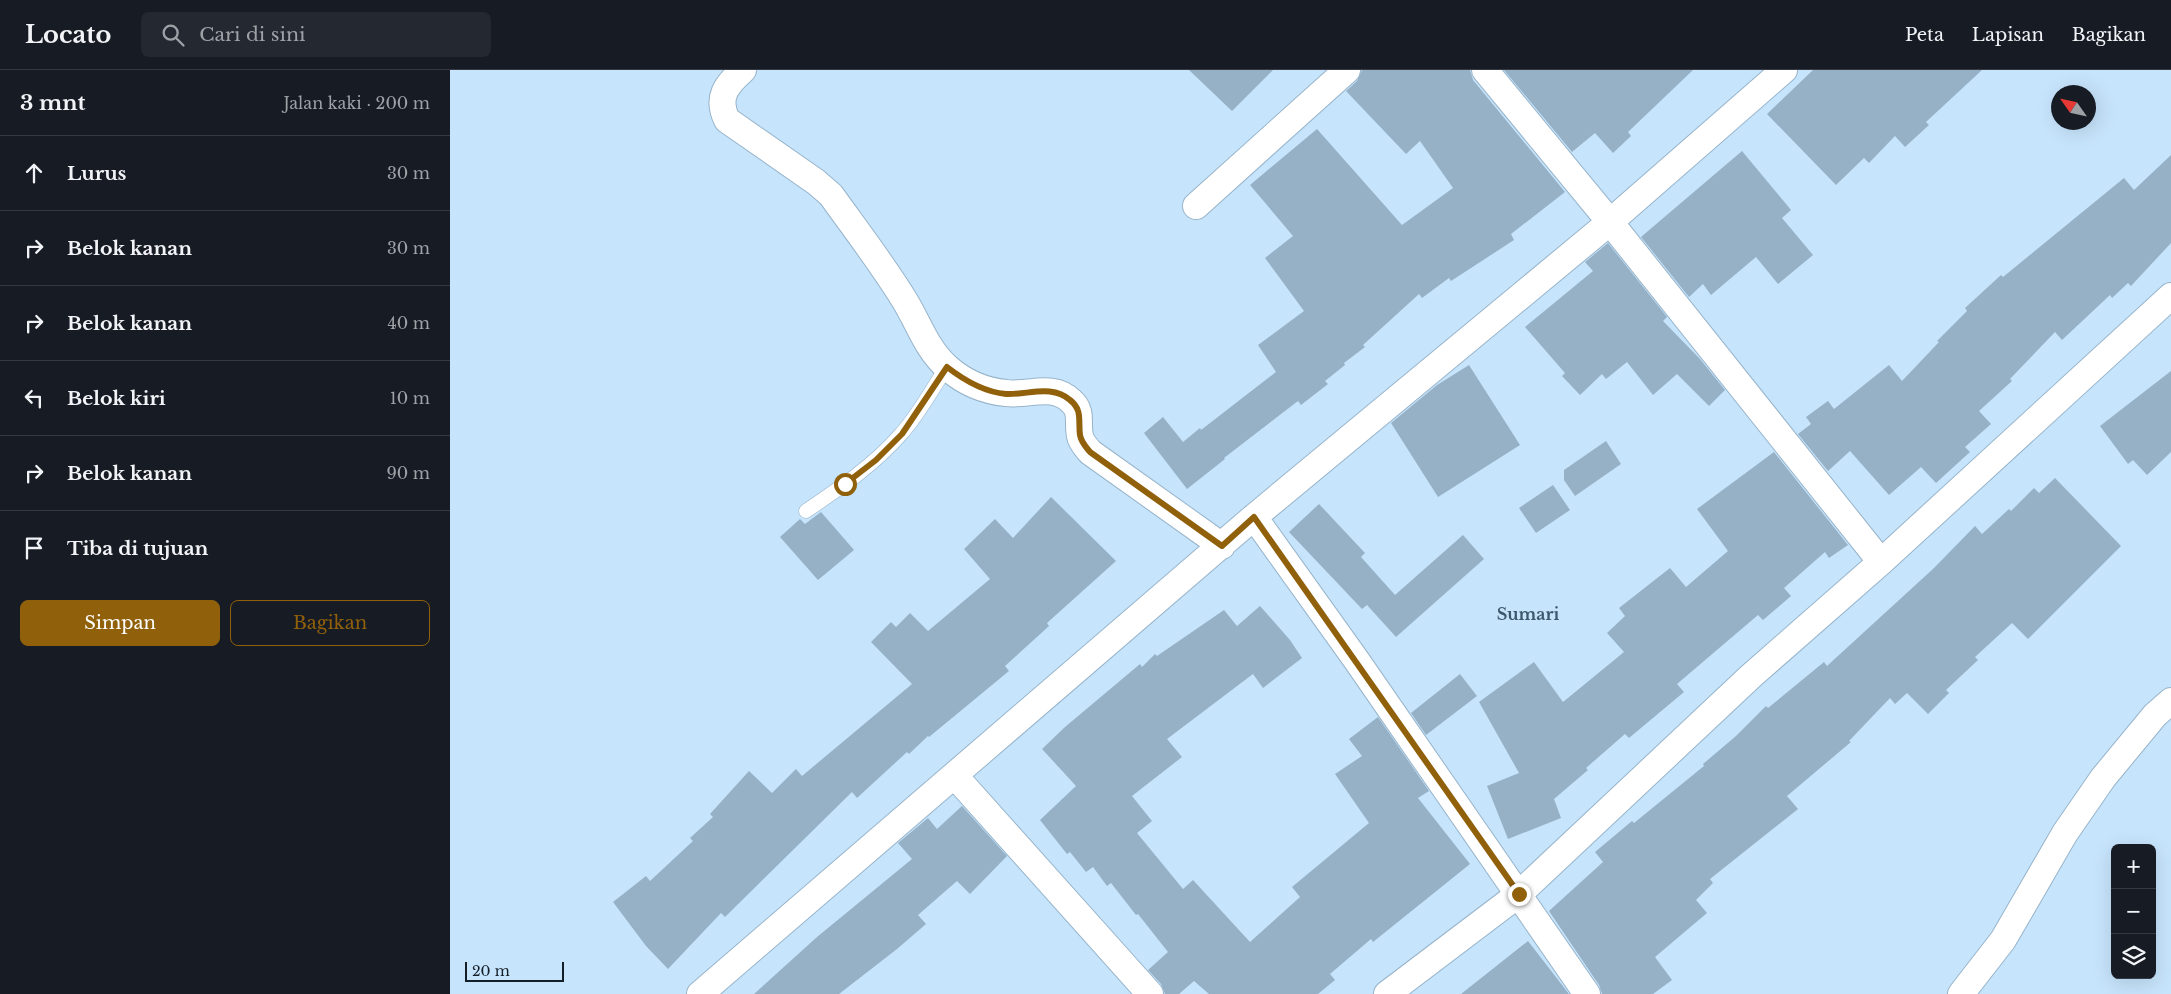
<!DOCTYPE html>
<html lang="id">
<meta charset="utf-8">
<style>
:root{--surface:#171b24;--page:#242831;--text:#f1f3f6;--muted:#9ea1a6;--line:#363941;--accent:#90600b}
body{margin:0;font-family:"Libre Baskerville",serif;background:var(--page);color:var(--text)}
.controls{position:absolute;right:15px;bottom:15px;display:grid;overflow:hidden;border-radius:8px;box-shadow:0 5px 20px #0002}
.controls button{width:45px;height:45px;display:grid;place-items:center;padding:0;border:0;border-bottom:1px solid var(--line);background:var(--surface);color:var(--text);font:25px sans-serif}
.compass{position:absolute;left:1601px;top:15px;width:45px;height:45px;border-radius:50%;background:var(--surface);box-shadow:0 5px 20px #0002;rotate:304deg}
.scale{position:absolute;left:15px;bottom:12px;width:99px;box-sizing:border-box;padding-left:5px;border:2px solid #141e27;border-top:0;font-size:14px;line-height:18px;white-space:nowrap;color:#141e27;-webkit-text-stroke:4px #c6e4fc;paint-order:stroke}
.stop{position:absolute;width:15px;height:15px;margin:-11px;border:4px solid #90600b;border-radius:50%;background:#fff}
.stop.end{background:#90600b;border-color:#fff;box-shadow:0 1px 5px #0008}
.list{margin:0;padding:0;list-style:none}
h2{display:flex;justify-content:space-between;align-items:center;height:65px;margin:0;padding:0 20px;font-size:21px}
h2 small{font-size:16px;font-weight:400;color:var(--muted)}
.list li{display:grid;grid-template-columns:32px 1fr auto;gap:15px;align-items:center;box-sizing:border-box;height:75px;padding:0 20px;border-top:1px solid var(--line)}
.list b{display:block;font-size:19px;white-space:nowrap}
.list em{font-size:16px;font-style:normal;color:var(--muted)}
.actions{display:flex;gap:10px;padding:15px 20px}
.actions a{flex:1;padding:11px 0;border:1px solid var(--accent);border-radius:8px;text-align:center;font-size:18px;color:var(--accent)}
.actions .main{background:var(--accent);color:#fff}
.icon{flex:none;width:28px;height:28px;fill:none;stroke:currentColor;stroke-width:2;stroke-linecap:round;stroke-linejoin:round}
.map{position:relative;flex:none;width:1721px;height:924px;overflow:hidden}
header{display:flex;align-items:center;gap:30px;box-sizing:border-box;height:70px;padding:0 25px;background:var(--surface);border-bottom:1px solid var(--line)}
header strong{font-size:24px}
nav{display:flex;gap:28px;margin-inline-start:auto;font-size:18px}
.search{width:350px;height:45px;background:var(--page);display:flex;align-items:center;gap:12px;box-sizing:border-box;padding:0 18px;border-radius:8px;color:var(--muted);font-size:19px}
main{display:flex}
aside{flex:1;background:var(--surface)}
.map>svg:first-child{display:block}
.building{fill:#96b1c6}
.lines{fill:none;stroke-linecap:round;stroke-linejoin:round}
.lane-casing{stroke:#97b4ca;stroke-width:15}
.street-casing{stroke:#97b4ca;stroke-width:28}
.lane{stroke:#fff;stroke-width:14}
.street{stroke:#fff;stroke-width:26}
.route{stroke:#90600b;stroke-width:6}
.labels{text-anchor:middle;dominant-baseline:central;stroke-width:4;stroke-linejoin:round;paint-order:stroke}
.quarter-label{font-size:16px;font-weight:bold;fill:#3d576b;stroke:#c6e4fc}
</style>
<header>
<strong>Locato</strong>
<div class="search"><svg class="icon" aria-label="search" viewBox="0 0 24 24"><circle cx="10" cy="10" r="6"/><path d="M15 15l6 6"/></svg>Cari di sini</div>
<nav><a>Peta</a><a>Lapisan</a><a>Bagikan</a></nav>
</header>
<main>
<aside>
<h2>3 mnt<small>Jalan kaki · 200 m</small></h2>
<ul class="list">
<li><svg class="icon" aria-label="ahead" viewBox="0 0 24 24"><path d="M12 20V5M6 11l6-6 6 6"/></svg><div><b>Lurus</b></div><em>30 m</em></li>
<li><svg class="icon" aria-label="right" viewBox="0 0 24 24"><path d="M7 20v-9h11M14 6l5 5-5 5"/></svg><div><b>Belok kanan</b></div><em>30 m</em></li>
<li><svg class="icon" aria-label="right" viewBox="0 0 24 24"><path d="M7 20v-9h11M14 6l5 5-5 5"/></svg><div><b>Belok kanan</b></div><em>40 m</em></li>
<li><svg class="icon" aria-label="left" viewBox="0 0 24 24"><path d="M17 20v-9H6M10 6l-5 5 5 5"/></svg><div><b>Belok kiri</b></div><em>10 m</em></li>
<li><svg class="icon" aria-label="right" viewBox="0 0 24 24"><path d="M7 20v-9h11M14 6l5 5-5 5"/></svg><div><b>Belok kanan</b></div><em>90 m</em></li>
<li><svg class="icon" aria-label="arrive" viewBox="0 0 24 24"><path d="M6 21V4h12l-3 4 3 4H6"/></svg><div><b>Tiba di tujuan</b></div></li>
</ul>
<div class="actions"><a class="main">Simpan</a><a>Bagikan</a></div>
</aside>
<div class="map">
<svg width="1721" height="924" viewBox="0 0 1721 924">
<rect width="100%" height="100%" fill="#c6e4fc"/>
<!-- building -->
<path class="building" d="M739,0H823L782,41Z
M912,0H1020L1023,10L1115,122L1061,164L1064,170L1001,211L999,208L972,228L969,224L913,275L915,277L894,293L895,295L875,311L878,314L851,335L848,331L774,388L775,389L737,419L694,363L713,347L733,372L750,358L751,360L826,302L808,275L854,241L815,188L843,166L800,115L867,59L952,155L1003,118L970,71L956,84L896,21L907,11Z
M1054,0H1243L1178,62L1181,66L1163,83L1145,63L1122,82Z
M1363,0H1532L1476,52L1479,55L1455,77L1445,66L1419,93L1414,88L1386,115L1317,44Z
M1292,81L1341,140L1332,148L1363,185L1328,214L1306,187L1261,225L1253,214L1239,227L1191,167Z
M1721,85V173L1681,216L1678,213L1662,228L1660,225L1612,270L1605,262L1560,309L1562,311L1529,341L1541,354L1515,377L1520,382L1486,413L1471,397L1439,425L1400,381L1378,401L1348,364L1361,354L1356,347L1378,331L1384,339L1439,295L1452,311L1489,272L1487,271L1517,241L1515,238L1551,205L1553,207L1674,108L1684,120Z
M1158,173L1217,247L1213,251L1250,289L1275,320L1259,336L1227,304L1203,325L1177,292L1156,309L1152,304L1130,325L1112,306L1115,303L1075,257L1143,201L1135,192Z
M1019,295L1070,375L988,427L941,353L987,315Z
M1721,301V382L1697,405L1683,390L1678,394L1650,356Z
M1156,371L1171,394L1125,426L1114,410V400Z
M1324,382L1398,475L1379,488L1375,482L1334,518L1341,526L1313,550L1308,545L1227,614L1234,622L1179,668L1175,664L1136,698L1138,700L1104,729L1111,748L1058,769L1037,716L1069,703L1029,632L1084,592L1113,632L1174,582L1157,563L1175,546L1169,538L1220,498L1236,517L1278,481L1247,439Z
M1605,408L1671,476L1578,569L1562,553L1525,587L1528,590L1496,620L1499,623L1478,644L1457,623L1445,634L1440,628L1399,671L1401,672L1337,726L1348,739L1260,809L1263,813L1246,830L1257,843L1205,887L1222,910L1203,924H1152L1149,915L1099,841L1153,792L1145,782L1182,751L1184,753L1254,696L1253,694L1286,666L1316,636L1318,638L1374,592L1377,596L1484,498L1525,456L1532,464L1559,439L1561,441L1584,418L1589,423Z
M1103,415L1120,440L1086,463L1069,438Z
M601,427L666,491L597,553L599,556L555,596L559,601L479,667L478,666L459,684L457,682L407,728L402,722L275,847L271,843L218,899L196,876L163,832L196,806L200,811L243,771L240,768L263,747L260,744L299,701L322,723L346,699L352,706L462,614L421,572L441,552L446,557L460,543L478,561L540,509L514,479L545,449L563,468Z
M869,434L915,483L911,487L945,525L1013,465L1034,489L946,567L917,535L912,539L839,462Z
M371,442L404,480L368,510L330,467L350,449L355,454Z
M810,536L840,570L852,588L813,618L803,604L717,669L732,687L682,726L702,751L687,763L733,819L743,810L800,872L850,827L842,817L919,753L885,704L912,686L899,669L928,647L979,721L968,728L1020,794L923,872L921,869L880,904L885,910L868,924H759L744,911L729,924H715L711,914L698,900L718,882L688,844L686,845L661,813L657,816L643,797L636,802L620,782L617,784L590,750L626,716L592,679L615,657L690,594L692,597L705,584L707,586L774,540L787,556Z
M1010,604L1027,626L976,665L961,643Z
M512,736L557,786L520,824L507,811L468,845L476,854L447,879L389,924H304L367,867L462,789L448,773L478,748L487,759Z
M1078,871L1119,924H1011Z"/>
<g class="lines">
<defs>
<path id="lane" d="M356,441C390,418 424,395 451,364C469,344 482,319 497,297"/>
<path id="street" d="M293,0C276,15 266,28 277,50L366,112L381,125C406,160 433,195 455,231C469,254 477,280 498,298C514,312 534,321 556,323C578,326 603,313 621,331C633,341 627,353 630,366C631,372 636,377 640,382L772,476
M1035,0L1160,152L1431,492
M746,136L897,0
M804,447L907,591L1137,924
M505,706L700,924
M250,924L804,447L1160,152L1334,0
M937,924L1069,824L1301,606L1431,492L1721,226
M1511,924L1553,870L1615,763L1653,708L1705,645L1721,631"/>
</defs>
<!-- lane casing -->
<use href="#lane" class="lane-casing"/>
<!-- street casing -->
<use href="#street" class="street-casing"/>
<!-- lane -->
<use href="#lane" class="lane"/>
<!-- street -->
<use href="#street" class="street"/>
</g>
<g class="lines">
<!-- route -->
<path class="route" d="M395,414L426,390L452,364L497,297C515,311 534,322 556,324C578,325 602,314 620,330C633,340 628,352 630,365C631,372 636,377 640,382L772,476L804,447L1069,824"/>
</g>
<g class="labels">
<!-- quarter labels -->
<g class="quarter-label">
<text x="1078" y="544">Sumari</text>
</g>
</g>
</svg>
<div class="controls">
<button>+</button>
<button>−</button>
<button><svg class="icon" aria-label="layers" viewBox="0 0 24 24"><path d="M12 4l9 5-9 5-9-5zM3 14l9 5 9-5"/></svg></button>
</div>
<svg class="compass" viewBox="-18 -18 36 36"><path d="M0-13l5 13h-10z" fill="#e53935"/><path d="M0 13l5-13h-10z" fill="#9ea1a6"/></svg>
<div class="scale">20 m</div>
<div class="stop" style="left:395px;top:414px"></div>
<div class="stop end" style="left:1069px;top:824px"></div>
</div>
</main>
